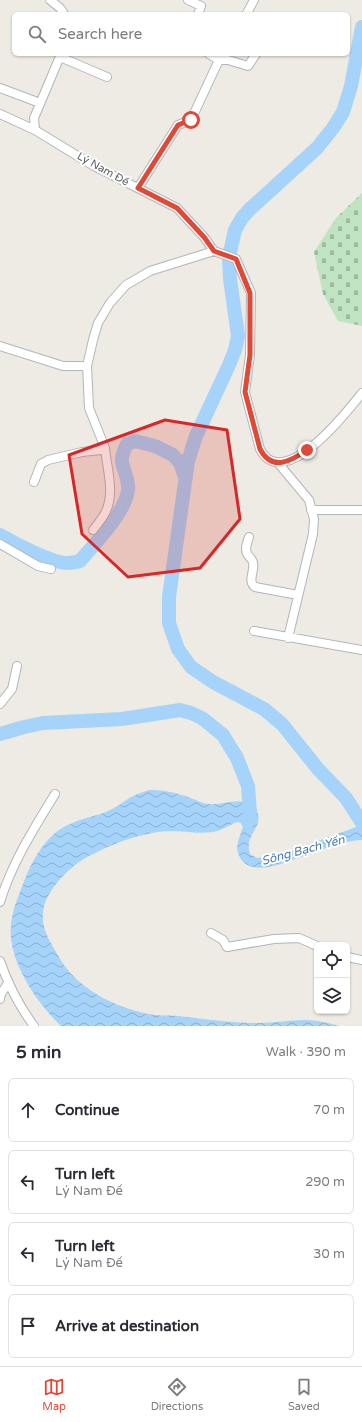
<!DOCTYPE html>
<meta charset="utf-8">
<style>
:root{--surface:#fff;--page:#f2f2f3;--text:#2b2b33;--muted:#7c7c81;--line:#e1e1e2;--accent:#e04936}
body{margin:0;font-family:"Varela Round",sans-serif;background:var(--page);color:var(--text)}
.controls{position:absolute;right:12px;bottom:12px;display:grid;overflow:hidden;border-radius:6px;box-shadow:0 1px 3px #0004}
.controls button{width:36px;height:36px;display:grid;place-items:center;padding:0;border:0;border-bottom:1px solid var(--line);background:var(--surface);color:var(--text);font:20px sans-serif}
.stop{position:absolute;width:12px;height:12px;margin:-9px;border:3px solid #e04936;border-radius:50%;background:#fff}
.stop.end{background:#e04936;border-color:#fff;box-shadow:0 1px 4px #0008}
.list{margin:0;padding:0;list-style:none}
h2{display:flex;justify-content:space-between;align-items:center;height:52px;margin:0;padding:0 16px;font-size:17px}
h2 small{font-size:13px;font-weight:400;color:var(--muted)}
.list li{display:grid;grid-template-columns:26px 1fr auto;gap:12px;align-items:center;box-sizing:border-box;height:64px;margin:0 8px 8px;padding:0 8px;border:1px solid var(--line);border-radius:6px}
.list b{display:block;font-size:15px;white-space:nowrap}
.list p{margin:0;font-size:13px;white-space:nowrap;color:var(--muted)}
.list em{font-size:13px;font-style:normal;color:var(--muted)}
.icon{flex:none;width:22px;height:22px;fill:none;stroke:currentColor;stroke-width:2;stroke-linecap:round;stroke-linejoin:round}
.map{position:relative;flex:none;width:362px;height:1026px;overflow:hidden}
.search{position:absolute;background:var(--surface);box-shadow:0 1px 3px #0004;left:12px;right:12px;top:12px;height:44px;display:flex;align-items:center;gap:10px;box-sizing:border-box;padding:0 14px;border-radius:6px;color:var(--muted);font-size:15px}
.sheet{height:340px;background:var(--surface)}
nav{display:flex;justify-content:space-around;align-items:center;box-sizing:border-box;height:56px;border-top:1px solid var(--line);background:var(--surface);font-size:11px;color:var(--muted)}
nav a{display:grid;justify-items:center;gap:2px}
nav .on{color:var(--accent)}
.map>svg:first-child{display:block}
.cemetery{fill:url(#cemetery-stones)}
.water{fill:url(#water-waves)}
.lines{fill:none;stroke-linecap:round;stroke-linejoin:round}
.river{stroke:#a6d3fa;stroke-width:14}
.minor-casing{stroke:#b3b5ba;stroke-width:10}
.minor{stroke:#fff;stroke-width:8}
.route{stroke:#e04936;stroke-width:5}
.marked{fill:#d62828;fill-opacity:0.2;stroke:#d62828;stroke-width:3;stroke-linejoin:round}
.labels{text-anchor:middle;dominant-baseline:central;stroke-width:4;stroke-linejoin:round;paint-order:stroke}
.street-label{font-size:11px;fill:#5b5e63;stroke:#fff}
.water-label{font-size:12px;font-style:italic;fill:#4779b3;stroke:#fff}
</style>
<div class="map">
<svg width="362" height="1026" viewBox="0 0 362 1026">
<defs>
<pattern id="cemetery-stones" width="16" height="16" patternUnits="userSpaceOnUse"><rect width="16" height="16" fill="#c0e3c2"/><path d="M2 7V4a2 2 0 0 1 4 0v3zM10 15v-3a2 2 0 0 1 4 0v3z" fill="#9fbba1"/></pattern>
<pattern id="water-waves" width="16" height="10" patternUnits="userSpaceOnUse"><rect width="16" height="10" fill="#a6d3fa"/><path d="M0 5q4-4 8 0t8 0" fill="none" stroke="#8aaece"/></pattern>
</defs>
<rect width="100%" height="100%" fill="#edebe3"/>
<!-- cemetery -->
<path class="cemetery" d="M362,193V326L338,321L323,294L314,252L336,218Z"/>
<!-- water -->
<path class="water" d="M149,790C165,790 173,792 188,797C195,799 202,804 209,804C221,805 234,799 245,802C251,803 256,808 258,814C262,829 244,835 250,854L257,858L278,855L302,847L356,827L362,826V840C348,840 323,849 309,854C290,860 247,882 238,853C235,844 241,835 243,826L241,823L237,822C229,825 221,831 212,832C198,834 184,831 170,831C141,832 112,844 87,857C69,867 45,891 43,912C41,929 51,943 59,957C76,988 114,1007 148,1014C157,1016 168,1015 178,1016C205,1019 232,1023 259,1023C274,1023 289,1020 304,1020C317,1020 328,1023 340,1026H61C37,1003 7,960 11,925C12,911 18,897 23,884C30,865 40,846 55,833C69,821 89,818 106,812C116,808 125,800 135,795C139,793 144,792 149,790Z"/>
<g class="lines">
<!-- river -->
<path class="river" d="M362,27L351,86L343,112L333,128L317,148L250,209L242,218L235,230L229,257L230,279L238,336L235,350L229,365L196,436L188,461L169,597V623L178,649L191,667L213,682L264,709L282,724L318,769L346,798L362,823
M0,535C14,543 52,563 67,563C71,563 76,562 80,561C94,544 131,507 128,485C126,466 116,465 127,444L135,441L155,446L173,455L180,463L185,477
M0,734L24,727L43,723L122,719L180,710L191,713L202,718L223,735L237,758L248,786L250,812L248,822"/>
<defs>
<path id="minor" d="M50,0L60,8L64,14
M188,0L201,6L198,14
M248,14L247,13L254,0
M61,54L34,118L35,130L94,166L177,208L204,237L214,251L236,259L251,293L250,355L245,392L260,449C283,494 347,412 362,393
M209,54L219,60
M60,57L107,77
M0,88L40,103
M0,114L35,130
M138,188L178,125L191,120L219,60H228L248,66L256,54
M0,346L63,366H87L93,340L98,323L110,303L126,285L150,271L214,251
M278,463L309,500L314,519L313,534L288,638
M34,482L41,464L48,460L82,452L101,450L105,448L89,408L87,366
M311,510H362
M93,530C97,525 101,520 104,515C116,495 107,470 105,448
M249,537C247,543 244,550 248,555C250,558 253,560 253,563C255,571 247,581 255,587L298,595
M0,544L38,566L51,569
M254,631L362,650
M0,704L12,689L17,666
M0,902C12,863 34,828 55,794
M211,933L223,940L227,947L274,939L299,938L317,946
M347,957L362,960
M0,961C8,984 19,1006 34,1026
M0,999L1,994L8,983"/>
</defs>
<!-- minor casing -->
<use href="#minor" class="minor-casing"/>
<!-- minor -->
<use href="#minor" class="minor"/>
</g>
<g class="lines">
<!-- route -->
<path class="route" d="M191,120L178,125L138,188L177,208L204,237L214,251L236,259L250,293V355L245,392L260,449C272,472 291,461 307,450"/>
</g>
<!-- marked area -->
<path class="marked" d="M165,420L227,430L240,519L200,568L128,577L82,534L69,455Z"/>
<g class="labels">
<!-- street labels -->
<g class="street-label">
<text transform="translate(103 169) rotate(29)">Lý Nam Đế</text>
</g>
<!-- water labels -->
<g class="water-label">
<text transform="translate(303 850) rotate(-15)">Sông Bạch Yến</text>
</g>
</g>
</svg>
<div class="controls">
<button><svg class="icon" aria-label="locate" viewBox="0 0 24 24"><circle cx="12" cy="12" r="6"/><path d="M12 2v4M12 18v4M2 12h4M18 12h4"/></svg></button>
<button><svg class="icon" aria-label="layers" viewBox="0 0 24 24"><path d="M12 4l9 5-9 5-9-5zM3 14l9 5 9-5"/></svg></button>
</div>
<div class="stop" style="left:191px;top:120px"></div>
<div class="stop end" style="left:307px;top:450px"></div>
<div class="search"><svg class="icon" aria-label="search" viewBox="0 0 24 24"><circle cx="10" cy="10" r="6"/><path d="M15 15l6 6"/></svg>Search here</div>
</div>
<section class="sheet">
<h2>5 min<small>Walk · 390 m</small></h2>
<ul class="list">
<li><svg class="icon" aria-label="ahead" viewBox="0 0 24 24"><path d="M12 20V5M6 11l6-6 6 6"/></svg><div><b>Continue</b></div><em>70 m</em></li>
<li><svg class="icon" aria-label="left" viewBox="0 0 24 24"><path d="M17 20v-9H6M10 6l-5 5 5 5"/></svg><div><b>Turn left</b><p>Lý Nam Đế</p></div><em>290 m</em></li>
<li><svg class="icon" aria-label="left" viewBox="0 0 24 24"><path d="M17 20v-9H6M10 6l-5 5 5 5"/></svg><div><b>Turn left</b><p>Lý Nam Đế</p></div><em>30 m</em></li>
<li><svg class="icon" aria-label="arrive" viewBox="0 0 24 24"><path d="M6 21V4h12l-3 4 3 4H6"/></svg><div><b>Arrive at destination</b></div></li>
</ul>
</section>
<nav>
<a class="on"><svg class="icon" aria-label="map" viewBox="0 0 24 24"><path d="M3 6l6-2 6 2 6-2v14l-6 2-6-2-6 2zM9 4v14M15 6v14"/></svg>Map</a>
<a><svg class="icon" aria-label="directions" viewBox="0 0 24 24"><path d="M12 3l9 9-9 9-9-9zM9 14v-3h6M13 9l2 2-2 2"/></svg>Directions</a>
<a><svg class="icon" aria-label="saved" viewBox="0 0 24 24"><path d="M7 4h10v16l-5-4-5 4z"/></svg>Saved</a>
</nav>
